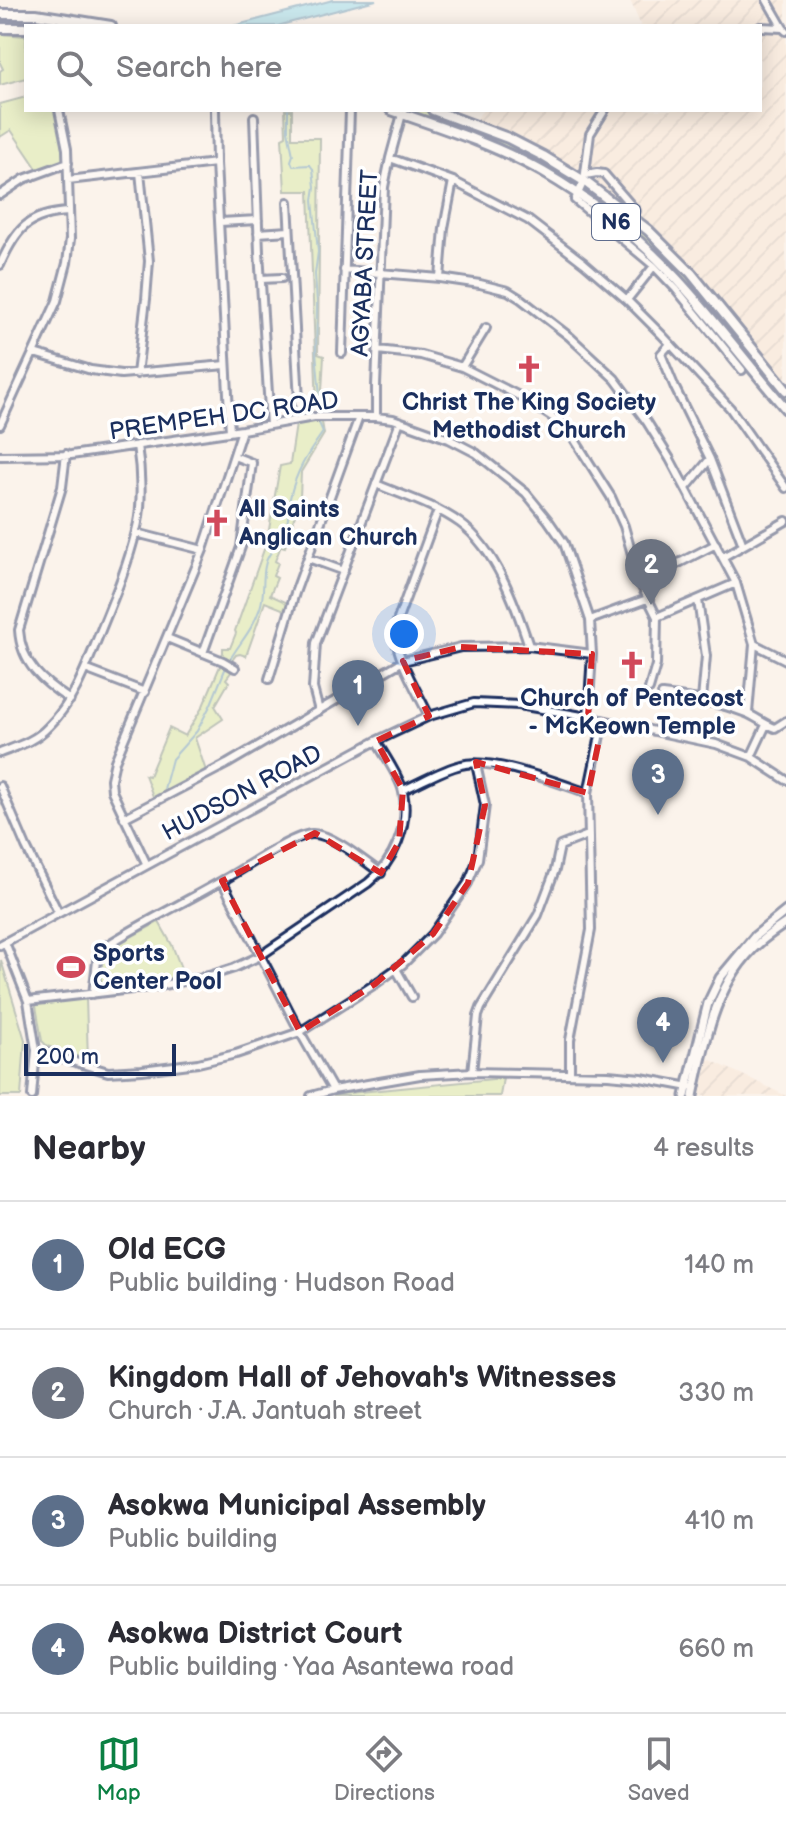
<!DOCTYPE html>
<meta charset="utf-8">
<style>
:root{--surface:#fff;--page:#f7f7f7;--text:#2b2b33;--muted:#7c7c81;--line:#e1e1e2;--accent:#0b8043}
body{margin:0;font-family:"Balsamiq Sans",sans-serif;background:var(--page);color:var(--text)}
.scale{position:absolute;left:24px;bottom:20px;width:152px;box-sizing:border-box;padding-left:8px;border:4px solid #1b2f5e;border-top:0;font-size:22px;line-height:28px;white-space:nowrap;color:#1b2f5e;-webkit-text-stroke:6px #fff;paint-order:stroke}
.you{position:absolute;left:404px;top:634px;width:28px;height:28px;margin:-20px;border:6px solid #fff;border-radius:50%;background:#1a73e8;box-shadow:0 0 0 12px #1a73e833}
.badge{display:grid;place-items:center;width:52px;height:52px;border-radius:50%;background:var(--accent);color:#fff;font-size:26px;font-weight:700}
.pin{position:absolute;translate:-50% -66px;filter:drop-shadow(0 2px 4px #0008)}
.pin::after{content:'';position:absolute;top:42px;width:28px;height:24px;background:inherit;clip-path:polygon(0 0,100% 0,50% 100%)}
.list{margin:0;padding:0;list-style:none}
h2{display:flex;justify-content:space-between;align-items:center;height:104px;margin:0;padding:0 32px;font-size:34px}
h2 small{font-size:26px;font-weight:400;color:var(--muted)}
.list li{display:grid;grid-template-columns:52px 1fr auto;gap:24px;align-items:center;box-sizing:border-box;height:128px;padding:0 32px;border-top:2px solid var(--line)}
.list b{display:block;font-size:30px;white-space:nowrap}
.list p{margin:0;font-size:26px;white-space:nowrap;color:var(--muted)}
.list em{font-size:26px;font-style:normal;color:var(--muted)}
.icon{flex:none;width:44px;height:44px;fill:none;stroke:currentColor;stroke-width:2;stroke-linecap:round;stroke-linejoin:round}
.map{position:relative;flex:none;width:786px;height:1096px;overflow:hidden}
.search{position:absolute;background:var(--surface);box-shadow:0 4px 20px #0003;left:24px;right:24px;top:24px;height:88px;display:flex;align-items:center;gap:20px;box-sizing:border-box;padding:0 28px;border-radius:0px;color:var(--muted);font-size:30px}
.sheet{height:616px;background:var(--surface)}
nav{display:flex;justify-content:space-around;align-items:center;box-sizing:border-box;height:112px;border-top:2px solid var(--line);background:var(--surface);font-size:22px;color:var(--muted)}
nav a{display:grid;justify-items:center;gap:4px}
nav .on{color:var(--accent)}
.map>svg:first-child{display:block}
.industrial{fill:url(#industrial-furrows)}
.green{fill:#d2e99e;stroke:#768c7e;stroke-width:2}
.water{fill:#8dd9ed;stroke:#5f95b4;stroke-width:2}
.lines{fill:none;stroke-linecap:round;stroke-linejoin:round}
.stream{stroke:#5f95b4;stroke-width:2}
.minor-casing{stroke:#1b2f5e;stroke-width:12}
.major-casing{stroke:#1b2f5e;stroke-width:13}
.highway-casing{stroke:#1b2f5e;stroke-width:14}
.minor{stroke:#fff;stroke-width:6}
.major{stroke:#fff;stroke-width:7}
.highway{stroke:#fff;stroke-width:8}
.marked{fill:none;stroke:#d62828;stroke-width:6;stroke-dasharray:16 10;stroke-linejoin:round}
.labels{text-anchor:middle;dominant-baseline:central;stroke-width:7;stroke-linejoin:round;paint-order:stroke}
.shield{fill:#fff;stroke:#5f6d8e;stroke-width:2}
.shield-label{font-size:22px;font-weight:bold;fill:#1b2f5e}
.street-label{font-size:24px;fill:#1b2f5e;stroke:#fff}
.poi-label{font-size:24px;font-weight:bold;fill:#1b2f5e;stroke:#fff}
</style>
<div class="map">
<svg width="786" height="1096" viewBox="0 0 786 1096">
<defs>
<pattern id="industrial-furrows" width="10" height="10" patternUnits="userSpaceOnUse" patternTransform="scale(2)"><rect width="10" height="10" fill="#f7e5d3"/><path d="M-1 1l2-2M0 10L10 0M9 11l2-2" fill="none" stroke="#d3c5b8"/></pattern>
</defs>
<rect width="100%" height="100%" fill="#fbf3eb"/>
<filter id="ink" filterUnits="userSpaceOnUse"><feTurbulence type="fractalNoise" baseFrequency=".0125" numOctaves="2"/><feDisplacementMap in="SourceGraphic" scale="16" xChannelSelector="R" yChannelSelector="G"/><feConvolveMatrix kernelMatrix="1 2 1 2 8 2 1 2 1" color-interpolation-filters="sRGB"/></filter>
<g filter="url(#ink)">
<!-- industrial -->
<path class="industrial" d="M630,0H786V379L694,271L644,220L581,174L537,148L494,127L475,121L483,110H760V26H641Z
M708,1059L760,1083L786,1096H700Z"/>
<!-- green -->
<path class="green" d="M0,34L26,36V78L0,85V71L3,69L0,63Z
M26,97V110H54L59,128L64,163L38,170L11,130L0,137V104Z
M285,110H292V138H320L318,354L324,356L322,391L325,409H317L309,191H285L282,138L286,136Z
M396,110H423L501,140L574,179L571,183C518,149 455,131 396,110Z
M590,192C671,243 727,322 786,396V410L681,280L586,197Z
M310,421L322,422L324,434L301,472L300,498L285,547L281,546L275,561L278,563L273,576L277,578L270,595L290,604L287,611L265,602L246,656L240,654L236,655L227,667L232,671L226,679L229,682L215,706L223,719L195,738L206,771L154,799L145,775L149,776L169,728L185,736L203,706L223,659L220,657L223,653V648H230L236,633L235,631L267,541L280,466L290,464L296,424Z
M159,922L172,945L184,976L139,986L105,989C83,953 135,936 159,922Z
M1,960L25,1040L21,1096H0Z
M86,998L88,1060L47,1046L42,1041L36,1006L40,1001Z
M503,1078L500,1096H333L339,1094Z"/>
<!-- water -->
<path class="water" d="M333,0H376L277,26H233Z"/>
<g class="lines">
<!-- stream -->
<path class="stream" d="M229,661C240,642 252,631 260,608C265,594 262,580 265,566C267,551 282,543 286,529C289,519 288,508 290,498C296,471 307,455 323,432L319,423L321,408L316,351L317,304L315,274L318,252L313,200L315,187L313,169L310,165L293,166L291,161L293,155L288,131V110
M164,789L172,759L197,731L211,704L226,667"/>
<defs>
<path id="minor" d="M767,0L783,28L786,31
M760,27L783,28
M215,110L216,163L230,432
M605,110L590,134L584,181L575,200L654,266L676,289L742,370
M254,117L259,252L270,425
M390,158L453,181L528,220L584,263L627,300L662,335L730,408L786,488
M585,175L597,173L604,174L636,211
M68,180L216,163
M0,195L24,179L68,163
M288,202L300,419
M220,222L258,220
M258,233L289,231
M0,265C16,229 28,214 69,212
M344,270L440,278L480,284L508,291L521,299L570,337L615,379L647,422L670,459L736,583L754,644L748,713
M440,278L444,228L453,181
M261,279L282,278
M627,300L654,266
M670,344L661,354L675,388L710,459L686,488
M378,350L421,355L462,367L523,398L566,426L611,497L624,526L640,583L657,617L656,665L649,689
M34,353L91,370L121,374L226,365
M342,353L350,110
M462,367L486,328
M137,374L146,299L149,261L140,172
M376,417V386L384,187L390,158L402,114
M0,425L57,301L67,263L70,239L67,149L59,110
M66,454L62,487L19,630C21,664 43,682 70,700
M0,456L71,455L242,430L314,417H376L393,419L449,439L476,453L526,493L548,520L564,543L590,620L592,654L588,717
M710,459L743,545
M376,484C404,496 435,505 460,523C496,549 516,606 529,646
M136,533L203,550
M723,557L786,521
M308,558L344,571
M640,583L716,544
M698,600L706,656L702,700
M657,617L736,583
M590,620L647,599
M167,638L223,661L235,668
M754,644L786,660
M203,653L241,547L252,463L234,456
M85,669L145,692
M269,679L295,593L359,417
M662,695C690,698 719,702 746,713C756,717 764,724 775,728L786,721
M319,711L313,688L316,643L400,421
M429,716C416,689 397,659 394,630L438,510
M0,753C18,746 35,741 48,727C75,701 87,664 101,630C114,598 128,565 136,531C143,507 141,470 137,445
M751,757L766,725
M0,786L26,847L58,912
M403,790C422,782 441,770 461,765C490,756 558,783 588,793
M124,818L227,764L403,661L461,647L529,646L592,654
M147,865L112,791L111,779L115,761L203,550L242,430
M222,881L300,1032L333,1090
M5,942L28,1001L36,1050L32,1096
M0,945L376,741L429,716L474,703L519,705L588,717L716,744L751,757L786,780
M396,969L412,997
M93,994L97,961L101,949C141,923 184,903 225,879C245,868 292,835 312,834C332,833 365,862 381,873
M28,1001L158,986L209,976L234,968L260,956L368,883C394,862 410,825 403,792C401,779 383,753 376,741
M36,1050L108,1072L142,1070L198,1063L236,1054L300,1032L375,984L403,964L433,934L468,883L478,859L485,805L476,764
M472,1072L478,1016L481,1008L538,915L555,870L560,846L588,835
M570,1074V1040L591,930L588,793L603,721
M311,1096L333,1090L420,1075L472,1072L608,1075L641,1078L695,1088"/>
<path id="major" d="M685,1096L708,1003L720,978L755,936L786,911
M693,1096C705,1041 716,980 760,942C768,935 777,929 786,923"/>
<path id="highway" d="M0,14H36L111,26
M0,28H26
M391,110C443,128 496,145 543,172C593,201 638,237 676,278C715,320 749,366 786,409
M433,110L508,138L543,156L584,181L648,230L691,273L786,390"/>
</defs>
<!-- minor casing -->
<use href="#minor" class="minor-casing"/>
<!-- major casing -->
<use href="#major" class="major-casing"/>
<!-- highway casing -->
<use href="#highway" class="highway-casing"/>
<!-- minor -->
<use href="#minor" class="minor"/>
<!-- major -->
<use href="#major" class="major"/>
<!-- highway -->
<use href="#highway" class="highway"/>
</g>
</g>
<!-- marked area -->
<path d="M0 0H786V1096H0ZM461,647L592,654L588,717L603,721L588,793L476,762L485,805L468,883L433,934L375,984L300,1032L222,881L315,833L381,873L399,842L403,790L376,741L429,716L403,661Z" fill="#fbf3eb" fill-opacity=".55" fill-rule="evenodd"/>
<path class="marked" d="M461,647L592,654L588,717L603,721L588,793L476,762L485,805L468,883L433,934L375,984L300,1032L222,881L315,833L381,873L399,842L403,790L376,741L429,716L403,661Z"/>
<!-- icons -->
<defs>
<symbol id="church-bare" viewBox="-9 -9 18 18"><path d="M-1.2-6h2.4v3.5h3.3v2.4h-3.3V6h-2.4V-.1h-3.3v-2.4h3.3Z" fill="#d1495b" stroke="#fff" stroke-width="2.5" paint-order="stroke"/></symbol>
<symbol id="stadium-bare" viewBox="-9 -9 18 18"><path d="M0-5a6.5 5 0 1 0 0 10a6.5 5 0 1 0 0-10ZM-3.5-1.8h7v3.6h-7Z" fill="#d1495b" stroke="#fff" stroke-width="2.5" paint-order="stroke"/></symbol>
</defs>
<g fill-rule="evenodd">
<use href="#church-bare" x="509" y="349" width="40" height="40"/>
<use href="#church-bare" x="197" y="503" width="40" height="40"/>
<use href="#church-bare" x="612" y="645" width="40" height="40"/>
<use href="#stadium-bare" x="51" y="947" width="40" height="40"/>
</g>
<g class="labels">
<!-- shield labels -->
<rect class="shield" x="592" y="204" width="48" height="36" rx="6"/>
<g class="shield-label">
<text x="616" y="222">N6</text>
</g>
<!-- street labels -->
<g class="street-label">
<text transform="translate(365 263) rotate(-87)">AGYABA STREET</text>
<text transform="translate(224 416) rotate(-8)">PREMPEH DC ROAD</text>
<text transform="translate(242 793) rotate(-28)">HUDSON ROAD</text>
</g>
<!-- poi labels -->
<g class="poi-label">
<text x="529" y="402">Christ The King Society<tspan x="529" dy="28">Methodist Church</tspan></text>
<text x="239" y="509" text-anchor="start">All Saints<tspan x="239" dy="28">Anglican Church</tspan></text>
<text x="632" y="698">Church of Pentecost<tspan x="632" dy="28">- McKeown Temple</tspan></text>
<text x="93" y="953" text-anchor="start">Sports<tspan x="93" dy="28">Center Pool</tspan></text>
</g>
</g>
</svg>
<div class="scale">200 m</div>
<div class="you"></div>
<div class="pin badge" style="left:358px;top:726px;background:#5c6f8a">1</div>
<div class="pin badge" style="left:651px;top:605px;background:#6b7280">2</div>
<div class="pin badge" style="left:658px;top:815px;background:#5c6f8a">3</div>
<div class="pin badge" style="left:663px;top:1063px;background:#5c6f8a">4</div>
<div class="search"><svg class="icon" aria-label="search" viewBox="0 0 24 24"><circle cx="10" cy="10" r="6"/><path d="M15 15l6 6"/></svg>Search here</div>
</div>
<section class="sheet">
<h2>Nearby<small>4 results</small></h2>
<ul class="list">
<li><span class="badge" style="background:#5c6f8a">1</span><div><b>Old ECG</b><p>Public building · Hudson Road</p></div><em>140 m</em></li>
<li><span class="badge" style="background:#6b7280">2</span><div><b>Kingdom Hall of Jehovah's Witnesses</b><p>Church · J.A. Jantuah street</p></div><em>330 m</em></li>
<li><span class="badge" style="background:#5c6f8a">3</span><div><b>Asokwa Municipal Assembly</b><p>Public building</p></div><em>410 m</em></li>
<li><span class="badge" style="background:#5c6f8a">4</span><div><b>Asokwa District Court</b><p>Public building · Yaa Asantewa road</p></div><em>660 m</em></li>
</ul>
</section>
<nav>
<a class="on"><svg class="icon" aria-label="map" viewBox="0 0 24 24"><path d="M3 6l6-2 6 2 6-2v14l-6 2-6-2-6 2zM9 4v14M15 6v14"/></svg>Map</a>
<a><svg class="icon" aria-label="directions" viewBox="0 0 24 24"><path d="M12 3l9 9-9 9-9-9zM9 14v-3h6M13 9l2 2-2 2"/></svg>Directions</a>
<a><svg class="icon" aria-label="saved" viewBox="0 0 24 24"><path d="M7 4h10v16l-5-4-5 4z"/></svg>Saved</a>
</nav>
